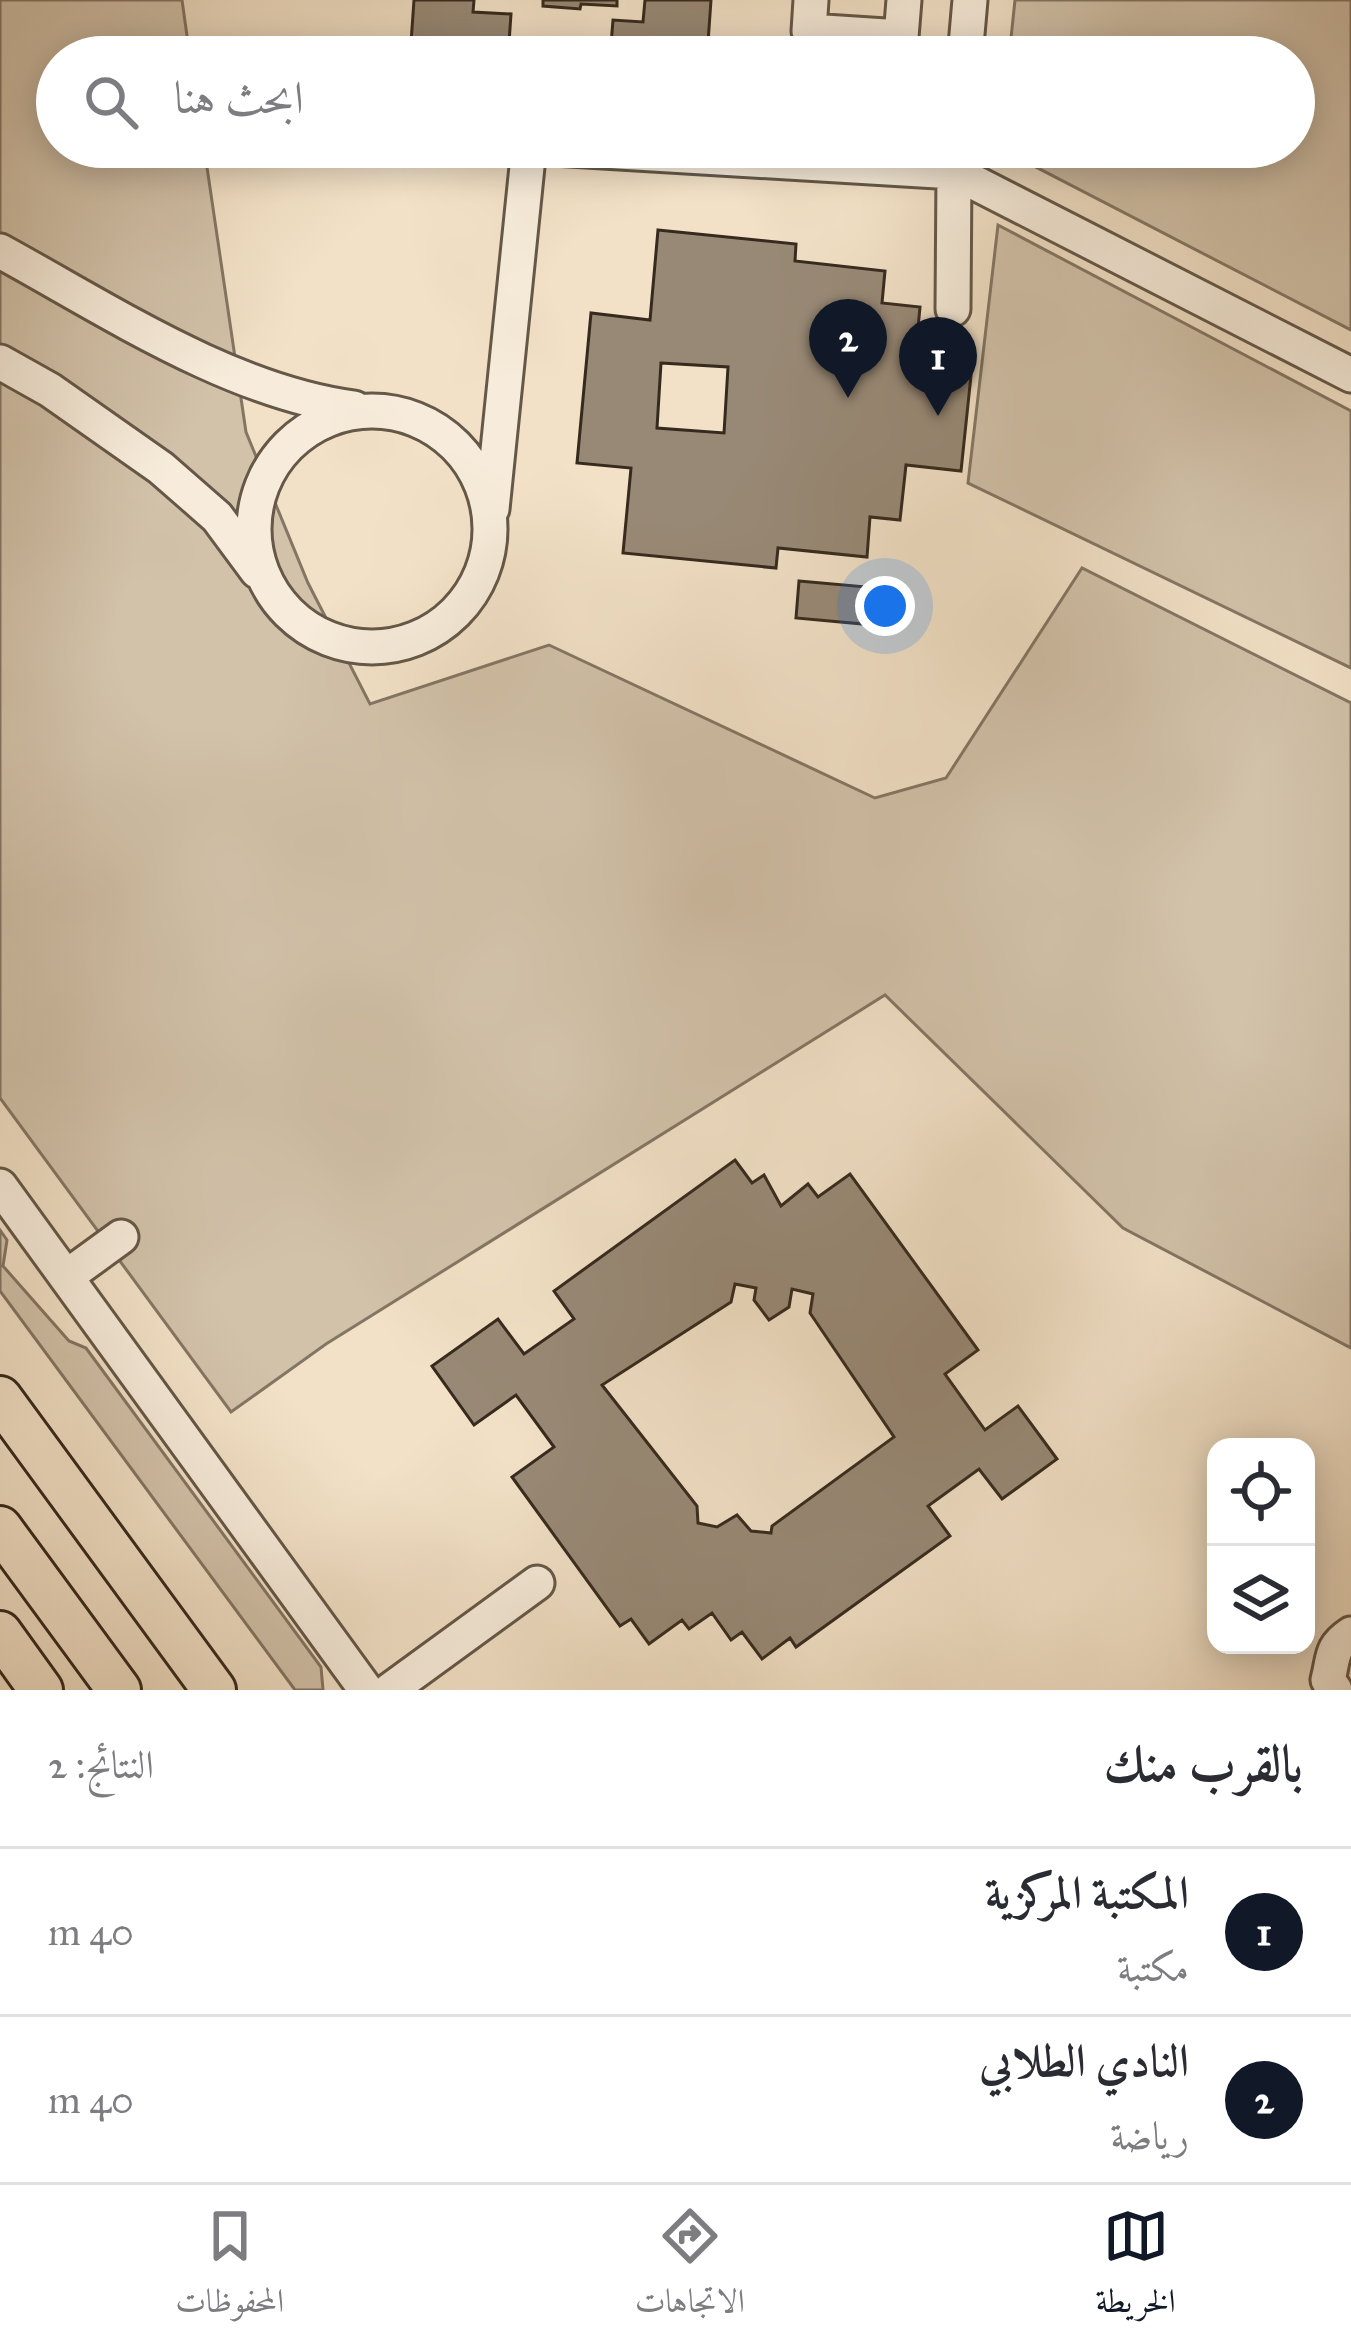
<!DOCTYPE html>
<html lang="ar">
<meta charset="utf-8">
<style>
:root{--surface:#fff;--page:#f2f2f3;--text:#2b2b33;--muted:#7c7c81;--line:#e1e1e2;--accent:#111827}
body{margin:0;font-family:"IM FELL Great Primer",Amiri,serif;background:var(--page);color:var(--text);direction:rtl}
.controls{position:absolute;right:36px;bottom:36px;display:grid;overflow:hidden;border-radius:24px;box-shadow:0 6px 30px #0003}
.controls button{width:108px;height:108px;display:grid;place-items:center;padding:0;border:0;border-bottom:3px solid var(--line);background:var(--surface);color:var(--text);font:60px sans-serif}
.you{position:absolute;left:885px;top:606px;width:42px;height:42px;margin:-30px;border:9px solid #fff;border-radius:50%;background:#1a73e8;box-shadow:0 0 0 18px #1a73e833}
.badge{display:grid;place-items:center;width:78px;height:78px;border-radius:50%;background:var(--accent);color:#fff;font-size:39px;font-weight:700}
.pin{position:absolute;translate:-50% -99px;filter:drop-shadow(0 3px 6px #0008)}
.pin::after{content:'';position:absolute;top:63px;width:42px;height:36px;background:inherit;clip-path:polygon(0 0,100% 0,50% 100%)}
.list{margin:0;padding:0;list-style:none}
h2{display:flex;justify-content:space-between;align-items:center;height:156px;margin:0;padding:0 48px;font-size:51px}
h2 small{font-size:39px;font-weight:400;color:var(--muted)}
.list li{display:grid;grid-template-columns:78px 1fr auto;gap:36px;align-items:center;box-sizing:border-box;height:168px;padding:0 48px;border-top:3px solid var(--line)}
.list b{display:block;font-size:45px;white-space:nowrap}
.list p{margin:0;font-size:39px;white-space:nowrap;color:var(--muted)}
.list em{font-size:39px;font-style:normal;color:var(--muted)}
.icon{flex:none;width:66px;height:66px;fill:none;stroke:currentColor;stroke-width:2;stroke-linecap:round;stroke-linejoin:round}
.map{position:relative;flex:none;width:1351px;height:1690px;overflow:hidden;direction:ltr}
.search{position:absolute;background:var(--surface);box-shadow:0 6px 30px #0003;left:36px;right:36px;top:36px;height:132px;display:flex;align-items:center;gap:30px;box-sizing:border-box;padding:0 42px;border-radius:66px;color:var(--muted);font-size:45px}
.sheet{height:492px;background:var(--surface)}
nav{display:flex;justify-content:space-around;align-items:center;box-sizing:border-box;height:168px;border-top:3px solid var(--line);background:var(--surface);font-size:33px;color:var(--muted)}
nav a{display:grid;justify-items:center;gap:6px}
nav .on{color:var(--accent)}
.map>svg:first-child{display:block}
.green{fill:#d2c2aa;stroke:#847664;stroke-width:3}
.building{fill:#988976;stroke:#362a1e;stroke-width:3;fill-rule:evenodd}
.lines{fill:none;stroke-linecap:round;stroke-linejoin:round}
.minor-casing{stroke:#655848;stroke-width:39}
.major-casing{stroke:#362a1e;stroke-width:48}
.minor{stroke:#f7ecdb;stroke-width:33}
.major{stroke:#f2e1c7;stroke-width:42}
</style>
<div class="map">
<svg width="1351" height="1690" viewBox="0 0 1351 1690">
<rect width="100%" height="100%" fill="#f2e1c7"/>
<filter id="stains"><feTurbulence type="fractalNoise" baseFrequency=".00167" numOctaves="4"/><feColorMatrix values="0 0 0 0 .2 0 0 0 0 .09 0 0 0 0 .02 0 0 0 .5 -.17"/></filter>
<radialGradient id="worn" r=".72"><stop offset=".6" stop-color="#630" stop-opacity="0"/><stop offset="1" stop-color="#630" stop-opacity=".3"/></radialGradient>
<!-- green -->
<path class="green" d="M0,0H182L190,57H57V147H204L246,432L308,583L370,704L549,645L875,798L946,778L1082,568L1351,703V1348L1123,1228L885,995L326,1344L231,1412L0,1098Z
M1015,0H1351V330L999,148L1294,147V57H1009Z
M998,225L1351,411V668L968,483Z
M0,1230L7,1240L3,1266L69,1341L86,1348L321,1667L323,1690H295L0,1291Z"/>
<!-- building -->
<path class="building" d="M414,0H474L473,12L511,14L508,57H410Z
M543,0H617V6L581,4L580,9L543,6Z
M645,0H711L707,57H610L613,20L643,22Z
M658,230L796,244L795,261L885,271L882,303L920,307L915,360L972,366L961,471L906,465L900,520L870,517L867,557L778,548L776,568L623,553L631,468L577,463L591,313L650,320ZM661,363L728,367L724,433L657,428Z
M799,581L867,587L863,624L796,618Z
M735,1160L752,1183L764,1175L781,1206L808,1184L818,1197L850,1174L978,1350L945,1374L985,1430L1018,1406L1057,1459L1002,1499L979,1469L928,1506L950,1536L796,1647L790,1638L762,1659L742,1632L731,1640L712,1613L689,1629L682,1620L649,1644L631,1619L620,1626L512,1477L554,1447L516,1395L474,1425L432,1366L498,1319L524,1354L574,1319L554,1291ZM735,1284L756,1288L754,1300L769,1320L789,1307L792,1289L813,1294L810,1313L894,1437L772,1526L771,1533L751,1531L737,1515L717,1527L698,1523L697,1506L602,1385L731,1302Z"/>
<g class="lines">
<defs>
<path id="minor" d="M811,0L809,31L901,37L904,0
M965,57L970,0
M536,147L954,172L953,309
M956,147L954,172L1351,375
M0,251C108,310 231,392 354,408
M0,362L50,390L161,468L217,517L257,571
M254 529a118 118 0 1 1 236 0a118 118 0 1 1-236 0Z
M492,509L529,147
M0,1186L366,1690
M66,1277L121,1237
M390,1690L537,1583
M1335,1690L1328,1680C1334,1657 1330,1648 1351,1634"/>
<path id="major" d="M0,1398L214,1690
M0,1528L119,1690
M0,1633L41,1690"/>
</defs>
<!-- minor casing -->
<use href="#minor" class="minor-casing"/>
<!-- major casing -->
<use href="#major" class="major-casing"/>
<!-- minor -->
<use href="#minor" class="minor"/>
<!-- major -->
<use href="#major" class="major"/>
</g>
<rect width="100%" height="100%" filter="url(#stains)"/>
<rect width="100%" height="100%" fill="url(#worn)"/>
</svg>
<div class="controls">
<button><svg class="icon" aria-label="locate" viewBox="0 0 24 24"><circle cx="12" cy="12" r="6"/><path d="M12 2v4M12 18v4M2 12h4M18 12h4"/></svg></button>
<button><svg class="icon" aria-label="layers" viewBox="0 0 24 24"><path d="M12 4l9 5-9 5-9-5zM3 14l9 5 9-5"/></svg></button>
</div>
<div class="you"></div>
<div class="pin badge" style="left:938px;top:416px">1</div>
<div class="pin badge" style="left:848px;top:398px">2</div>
<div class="search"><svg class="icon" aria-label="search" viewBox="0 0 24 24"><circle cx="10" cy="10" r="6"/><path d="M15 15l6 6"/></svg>ابحث هنا</div>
</div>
<section class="sheet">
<h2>بالقرب منك<small>النتائج: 2</small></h2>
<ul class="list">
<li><span class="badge">1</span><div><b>المكتبة المركزية</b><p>مكتبة</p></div><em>40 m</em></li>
<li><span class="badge">2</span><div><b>النادي الطلابي</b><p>رياضة</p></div><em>40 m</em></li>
</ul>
</section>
<nav>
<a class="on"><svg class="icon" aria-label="map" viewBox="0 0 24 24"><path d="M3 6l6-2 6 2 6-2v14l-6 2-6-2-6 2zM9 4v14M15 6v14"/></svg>الخريطة</a>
<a><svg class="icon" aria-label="directions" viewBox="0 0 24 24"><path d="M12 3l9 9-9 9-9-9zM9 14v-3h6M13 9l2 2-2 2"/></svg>الاتجاهات</a>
<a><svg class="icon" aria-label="saved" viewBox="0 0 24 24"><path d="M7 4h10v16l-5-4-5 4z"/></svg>المحفوظات</a>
</nav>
